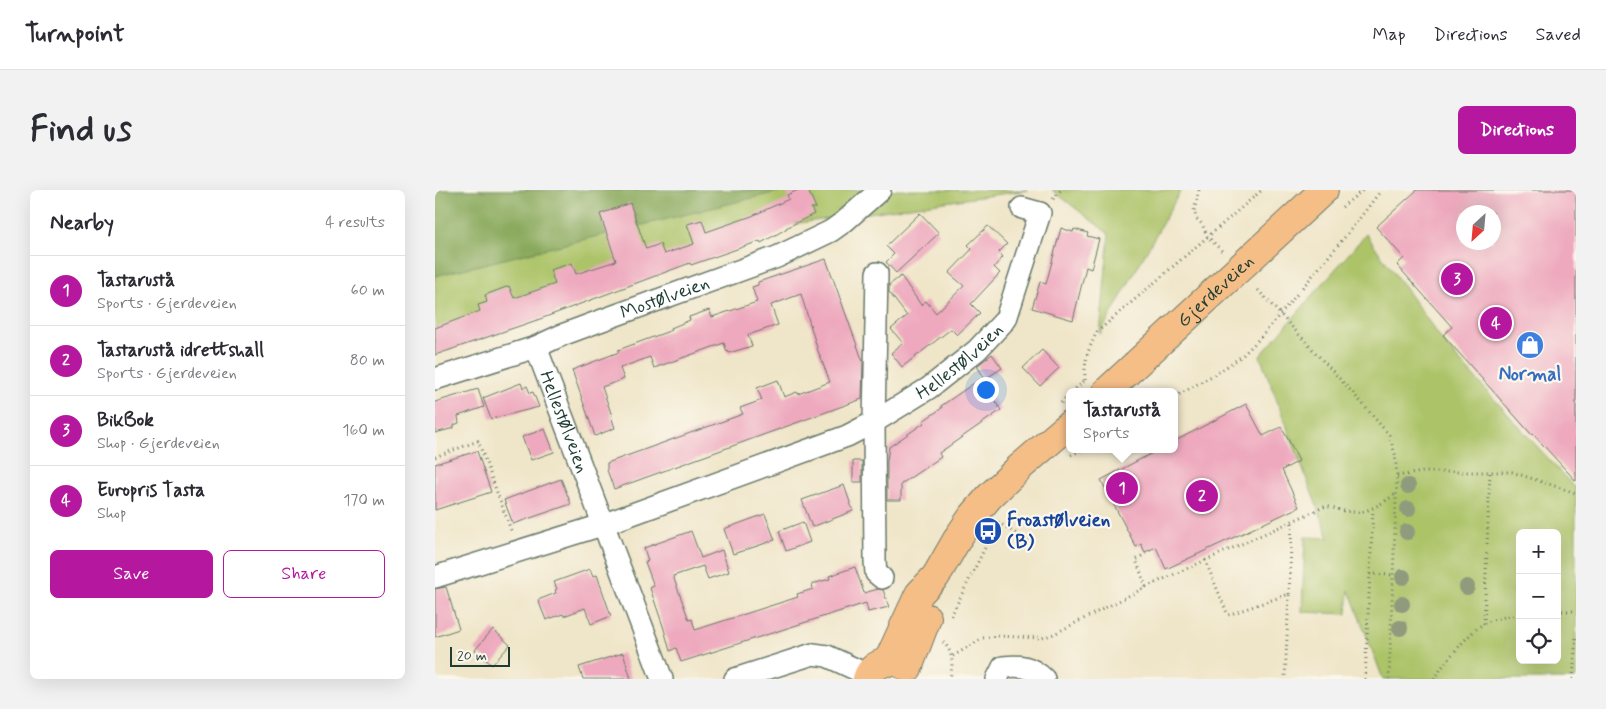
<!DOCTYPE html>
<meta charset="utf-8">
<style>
:root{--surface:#fff;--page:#f2f2f3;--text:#2b2b33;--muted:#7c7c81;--line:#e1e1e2;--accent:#b5179e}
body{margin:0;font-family:Mynerve,sans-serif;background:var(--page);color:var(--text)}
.controls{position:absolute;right:15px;bottom:15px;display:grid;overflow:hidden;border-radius:8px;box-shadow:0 5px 20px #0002}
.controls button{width:45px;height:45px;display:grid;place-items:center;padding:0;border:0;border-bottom:1px solid var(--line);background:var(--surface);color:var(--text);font:25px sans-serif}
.compass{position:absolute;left:1021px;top:15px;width:45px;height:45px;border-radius:50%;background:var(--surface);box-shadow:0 5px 20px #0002;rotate:206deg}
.scale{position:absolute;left:15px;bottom:12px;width:60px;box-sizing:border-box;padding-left:5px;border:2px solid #1f3d34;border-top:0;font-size:14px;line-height:18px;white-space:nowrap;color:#1f3d34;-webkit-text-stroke:4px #fbf7ec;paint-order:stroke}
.you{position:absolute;left:550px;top:199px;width:18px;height:18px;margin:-12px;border:4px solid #fff;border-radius:50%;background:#1a73e8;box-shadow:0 0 0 8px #1a73e833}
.badge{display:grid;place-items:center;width:32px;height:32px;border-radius:50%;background:var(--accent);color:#fff;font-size:16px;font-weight:700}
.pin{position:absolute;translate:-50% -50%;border:2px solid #fff;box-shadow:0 1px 5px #0006}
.popup{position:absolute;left:631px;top:198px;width:112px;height:65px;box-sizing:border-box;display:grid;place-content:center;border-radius:8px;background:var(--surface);filter:drop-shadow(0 1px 4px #0005);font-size:16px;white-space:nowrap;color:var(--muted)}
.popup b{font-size:19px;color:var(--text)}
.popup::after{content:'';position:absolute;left:50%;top:100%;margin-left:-10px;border:10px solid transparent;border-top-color:var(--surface)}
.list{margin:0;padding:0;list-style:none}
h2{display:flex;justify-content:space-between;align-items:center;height:65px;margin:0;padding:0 20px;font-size:21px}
h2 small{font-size:16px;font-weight:400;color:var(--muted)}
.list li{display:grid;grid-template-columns:32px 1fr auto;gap:15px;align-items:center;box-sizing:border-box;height:70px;padding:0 20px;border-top:1px solid var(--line)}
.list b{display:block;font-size:19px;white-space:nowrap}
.list p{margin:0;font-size:16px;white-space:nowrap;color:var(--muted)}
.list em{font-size:16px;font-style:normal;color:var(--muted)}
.actions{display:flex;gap:10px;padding:15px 20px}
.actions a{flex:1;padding:11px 0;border:1px solid var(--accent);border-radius:8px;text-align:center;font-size:18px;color:var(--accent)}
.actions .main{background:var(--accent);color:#fff}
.icon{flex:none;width:28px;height:28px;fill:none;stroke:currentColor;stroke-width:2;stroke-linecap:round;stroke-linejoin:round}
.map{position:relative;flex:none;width:1141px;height:489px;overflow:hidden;border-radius:8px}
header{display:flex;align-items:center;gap:30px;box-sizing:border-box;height:70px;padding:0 25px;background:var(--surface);border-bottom:1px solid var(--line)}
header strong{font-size:24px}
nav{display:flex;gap:28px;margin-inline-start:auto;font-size:18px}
.intro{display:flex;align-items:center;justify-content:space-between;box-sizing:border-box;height:120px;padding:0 30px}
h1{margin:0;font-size:35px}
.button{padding:12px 22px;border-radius:8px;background:var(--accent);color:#fff;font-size:18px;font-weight:700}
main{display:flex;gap:30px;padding:0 30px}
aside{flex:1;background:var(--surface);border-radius:8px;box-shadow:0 5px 20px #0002}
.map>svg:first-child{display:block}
.green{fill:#acc368;stroke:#66804e;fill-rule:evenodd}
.forest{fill:#89a95c;stroke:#547348}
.building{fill:#eea9be;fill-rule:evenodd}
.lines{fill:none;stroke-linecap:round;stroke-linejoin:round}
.minor-casing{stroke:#687868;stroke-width:24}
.major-casing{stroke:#687868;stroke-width:30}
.path{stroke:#687868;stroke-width:3;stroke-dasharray:1 4;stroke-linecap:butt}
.minor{stroke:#fff;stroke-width:21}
.major{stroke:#f6be87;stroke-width:28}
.tree{fill:#909b7e}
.labels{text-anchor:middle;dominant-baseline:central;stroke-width:4.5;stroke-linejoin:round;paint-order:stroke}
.street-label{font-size:19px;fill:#1f3d34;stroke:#fbf7ec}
.shop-label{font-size:19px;font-weight:bold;fill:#366cbe;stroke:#fbf7ec}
.transit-label{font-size:19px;font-weight:bold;fill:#164399;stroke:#fbf7ec;text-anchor:start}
</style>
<header>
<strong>Turnpoint</strong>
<nav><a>Map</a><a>Directions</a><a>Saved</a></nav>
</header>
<div class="intro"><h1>Find us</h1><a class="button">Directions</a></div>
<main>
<aside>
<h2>Nearby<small>4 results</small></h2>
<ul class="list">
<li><span class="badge">1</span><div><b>Tastarustå</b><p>Sports · Gjerdeveien</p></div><em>60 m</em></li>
<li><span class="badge">2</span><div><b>Tastarustå idrettshall</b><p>Sports · Gjerdeveien</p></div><em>80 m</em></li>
<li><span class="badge">3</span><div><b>BikBok</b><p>Shop · Gjerdeveien</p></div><em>160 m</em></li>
<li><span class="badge">4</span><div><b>Europris Tasta</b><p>Shop</p></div><em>170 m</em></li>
</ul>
<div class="actions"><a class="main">Save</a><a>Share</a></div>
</aside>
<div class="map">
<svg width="1141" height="489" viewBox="0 0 1141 489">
<rect width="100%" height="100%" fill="#fbf7ec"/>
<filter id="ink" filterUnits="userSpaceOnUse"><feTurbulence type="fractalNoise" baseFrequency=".02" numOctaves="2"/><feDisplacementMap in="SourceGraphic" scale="10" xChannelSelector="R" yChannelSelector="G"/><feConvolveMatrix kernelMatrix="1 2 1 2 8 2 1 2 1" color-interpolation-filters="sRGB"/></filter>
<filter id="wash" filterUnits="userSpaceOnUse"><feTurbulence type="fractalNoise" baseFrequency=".0096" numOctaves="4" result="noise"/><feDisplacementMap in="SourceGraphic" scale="20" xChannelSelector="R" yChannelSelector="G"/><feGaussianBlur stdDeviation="1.12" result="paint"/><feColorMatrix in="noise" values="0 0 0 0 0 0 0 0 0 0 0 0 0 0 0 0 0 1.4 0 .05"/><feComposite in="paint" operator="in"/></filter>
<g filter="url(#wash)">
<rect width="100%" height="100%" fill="#efe5c8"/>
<!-- green -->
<path class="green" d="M0,0H593L323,39L0,154Z
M617,0H746L665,144L674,44Z
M931,44L1012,157L1138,296L1141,297V489H948L914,400L912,424L867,422L870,347L894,348L825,166ZM1085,343H1122V470H1085Z"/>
<!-- forest -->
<path class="forest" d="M0,0H350L0,86Z"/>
<g id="blocks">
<!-- building -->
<path class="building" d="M363,0H373L381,18H376L379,24L351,38V39L326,53L325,51L256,75L255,73L105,129L0,165V138L45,121L43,115L52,112L50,105L74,96L79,108L120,94L115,80L137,73L141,84L181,71L165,24L195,13L211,59L225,54L229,64L259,54L252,34L267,30L271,42L317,26L354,9L352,5Z
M982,0H1141V291L1098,244L1097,245L1008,145L1017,137L962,75L969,68L941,37ZM1028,22H1058V52H1028Z
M485,23L504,43L461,83L451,72L459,64L451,56Z
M553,36L572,54L564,62L568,67L559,77L565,83L536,114L545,123L522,145L516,139L467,177L456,163L468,153L456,139L472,126L454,102V95L466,86L486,115L491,111L501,123L529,96L514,83L537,59L533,55Z
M626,38L638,42L639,39L653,43L652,46L664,49L656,79L651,77L638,130L597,118L605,92L611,94Z
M391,69L428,172L427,209L179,299L172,280V273L308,224L305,218L327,210L322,198L343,190L349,207L362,202L363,204L395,192L383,161L366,104L336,115L343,135L313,145L317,156L294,163L293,161L292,162L289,153L219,178L215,167L185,178L189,189L167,197L177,226H176L180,238L160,246L137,180L184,162L183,160L237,140L236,138L255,130L254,127L274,120L277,127L322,112L317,97L323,95V92Z
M607,160L624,178L605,196L588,178Z
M557,164L567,178L550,189L542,176Z
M545,189L566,220L504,263L506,267L466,294V310H452V271L454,257L489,233L488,231L507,218L506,216Z
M86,193L88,198L92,196L95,203L98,202L104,217L56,229L48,208Z
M43,199L49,217L23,226L24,233L19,235V238L0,243V212Z
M811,214L828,246L846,237L854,251L864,271L847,280L864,317L731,379L721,357L710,362L706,354L701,357L666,290L725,259H740V251Z
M110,239L119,262L96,270L87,247Z
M42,261L56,302L0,320V274Z
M418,271H427V292H418Z
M126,289L136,314L78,334L69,310Z
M409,295L418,321L377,337L367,310Z
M330,324L340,350L298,364L289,339Z
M368,332L375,352L351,361L344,341Z
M256,341L266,368L287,360L294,382L273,389L268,376L238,386L254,430L257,429L260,440L363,407L362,404L378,399L377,394L395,389L394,386L420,377L429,403L443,399L448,400L454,417L433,422L431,413L246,472L241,458L235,461L229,439L215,398L219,396L210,372L213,371L209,358Z
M155,379L158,386L162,385L176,426L156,434L150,418L129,426L128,424L111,430L103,410L121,403L120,400L122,399L119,392Z
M11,397L24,439L0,447V399Z
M58,439L75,455L57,475L40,460Z
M188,463L196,489H148L144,477Z"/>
</g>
</g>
<g filter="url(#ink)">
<use href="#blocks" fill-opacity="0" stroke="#687868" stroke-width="1"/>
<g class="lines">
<defs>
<g id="minor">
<path d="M442,83L439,232L440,371L441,383L447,388"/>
<path id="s1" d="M101,157L227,489"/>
<path id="s2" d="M0,189L101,157L127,145L162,132L342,67L396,41L410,31L445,0"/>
<path id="s3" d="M0,387L167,335L412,246L439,232L494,198L542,160L571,129L605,23L587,18"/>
<path d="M300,489L378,464L392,466L433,485"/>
<path d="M562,489L568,477C586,475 596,476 609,489"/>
</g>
<g id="major">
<path id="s4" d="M671,202L889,0"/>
<path d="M453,471L484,404L501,386L524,346L537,327L554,307L584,278L634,235"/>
<path d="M473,478L492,428"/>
<path d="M432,489C437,473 456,467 470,476"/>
</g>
</defs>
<!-- minor casing -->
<use href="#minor" class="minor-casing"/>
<!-- major casing -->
<use href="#major" class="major-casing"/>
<!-- path -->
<path class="path" d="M764,0L759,21L762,29L767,34L772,46L787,61
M618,9L626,0
M907,17L928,0
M823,100L926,212L954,245L960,264L962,286L954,489
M650,190C649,170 653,160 662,142L827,0
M637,202L649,191
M740,207L787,180L807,166L827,146L914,42L944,3L945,0
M626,213L634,204
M636,265L649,259
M0,267L43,251L77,343
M962,286L988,282H1077L1141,303
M563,332L599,355
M770,370L793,425L854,404L850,489
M935,384L958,385
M711,397L701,370L718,358
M854,404L857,331
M1122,421H1141
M516,426L559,340
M1049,434L1055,281
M508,452C519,463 518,474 515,489
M518,466L548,448L561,446L607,448L619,444L711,397L891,316C926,327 932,323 961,304
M930,489L938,319
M999,489C1008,474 1035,441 1050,433C1060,428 1073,426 1085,425
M1138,489L1141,445"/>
<!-- minor -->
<use href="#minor" class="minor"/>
<!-- major -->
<use href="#major" class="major"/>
</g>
<!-- trees -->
<g class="tree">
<circle cx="973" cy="296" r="8"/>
<circle cx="973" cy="319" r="8"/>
<circle cx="972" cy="342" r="8"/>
<circle cx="968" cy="387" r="8"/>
<circle cx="1032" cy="397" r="8"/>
<circle cx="967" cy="414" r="8"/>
<circle cx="965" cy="438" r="8"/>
</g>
</g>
<!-- icons -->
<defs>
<symbol id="shop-disc" viewBox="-11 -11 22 22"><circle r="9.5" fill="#3f7fe0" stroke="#fbf7ec"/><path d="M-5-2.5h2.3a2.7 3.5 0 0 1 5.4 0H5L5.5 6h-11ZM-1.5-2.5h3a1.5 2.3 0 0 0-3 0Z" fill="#fff"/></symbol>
<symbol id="bus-disc" viewBox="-11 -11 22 22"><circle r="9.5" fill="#1a4fb4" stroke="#fbf7ec"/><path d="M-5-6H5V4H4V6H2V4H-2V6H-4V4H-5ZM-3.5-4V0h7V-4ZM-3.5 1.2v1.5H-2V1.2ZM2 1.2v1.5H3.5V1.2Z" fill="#fff"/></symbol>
</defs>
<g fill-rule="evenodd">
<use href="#shop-disc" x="1079" y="139" width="32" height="32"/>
<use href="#bus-disc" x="537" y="325" width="32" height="32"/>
</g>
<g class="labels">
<!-- street labels -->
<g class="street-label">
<text stroke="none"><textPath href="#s4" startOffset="149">Gjerdeveien</textPath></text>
<text stroke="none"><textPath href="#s2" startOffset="244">Mostølveien</textPath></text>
<text stroke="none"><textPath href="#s3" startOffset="571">Hellestølveien</textPath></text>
<text stroke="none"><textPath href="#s1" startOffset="80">Hellestølveien</textPath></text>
</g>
<!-- shop labels -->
<g class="shop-label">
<text x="1095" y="184">Normal</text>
</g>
<!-- transit labels -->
<g class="transit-label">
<text x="572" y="330">Froastølveien<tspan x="572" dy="22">(B)</tspan></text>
</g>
</g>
</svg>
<div class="controls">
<button>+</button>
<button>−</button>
<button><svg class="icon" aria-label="locate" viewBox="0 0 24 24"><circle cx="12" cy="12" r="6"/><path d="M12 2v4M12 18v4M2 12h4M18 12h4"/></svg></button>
</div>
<svg class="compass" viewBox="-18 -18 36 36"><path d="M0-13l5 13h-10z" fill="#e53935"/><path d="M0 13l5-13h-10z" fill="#7c7c81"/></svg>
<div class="scale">20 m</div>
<div class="you"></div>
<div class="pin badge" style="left:687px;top:298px">1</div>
<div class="popup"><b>Tastarustå</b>Sports</div>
<div class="pin badge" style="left:767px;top:306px">2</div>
<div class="pin badge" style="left:1022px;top:89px">3</div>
<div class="pin badge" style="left:1061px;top:133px">4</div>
</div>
</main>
